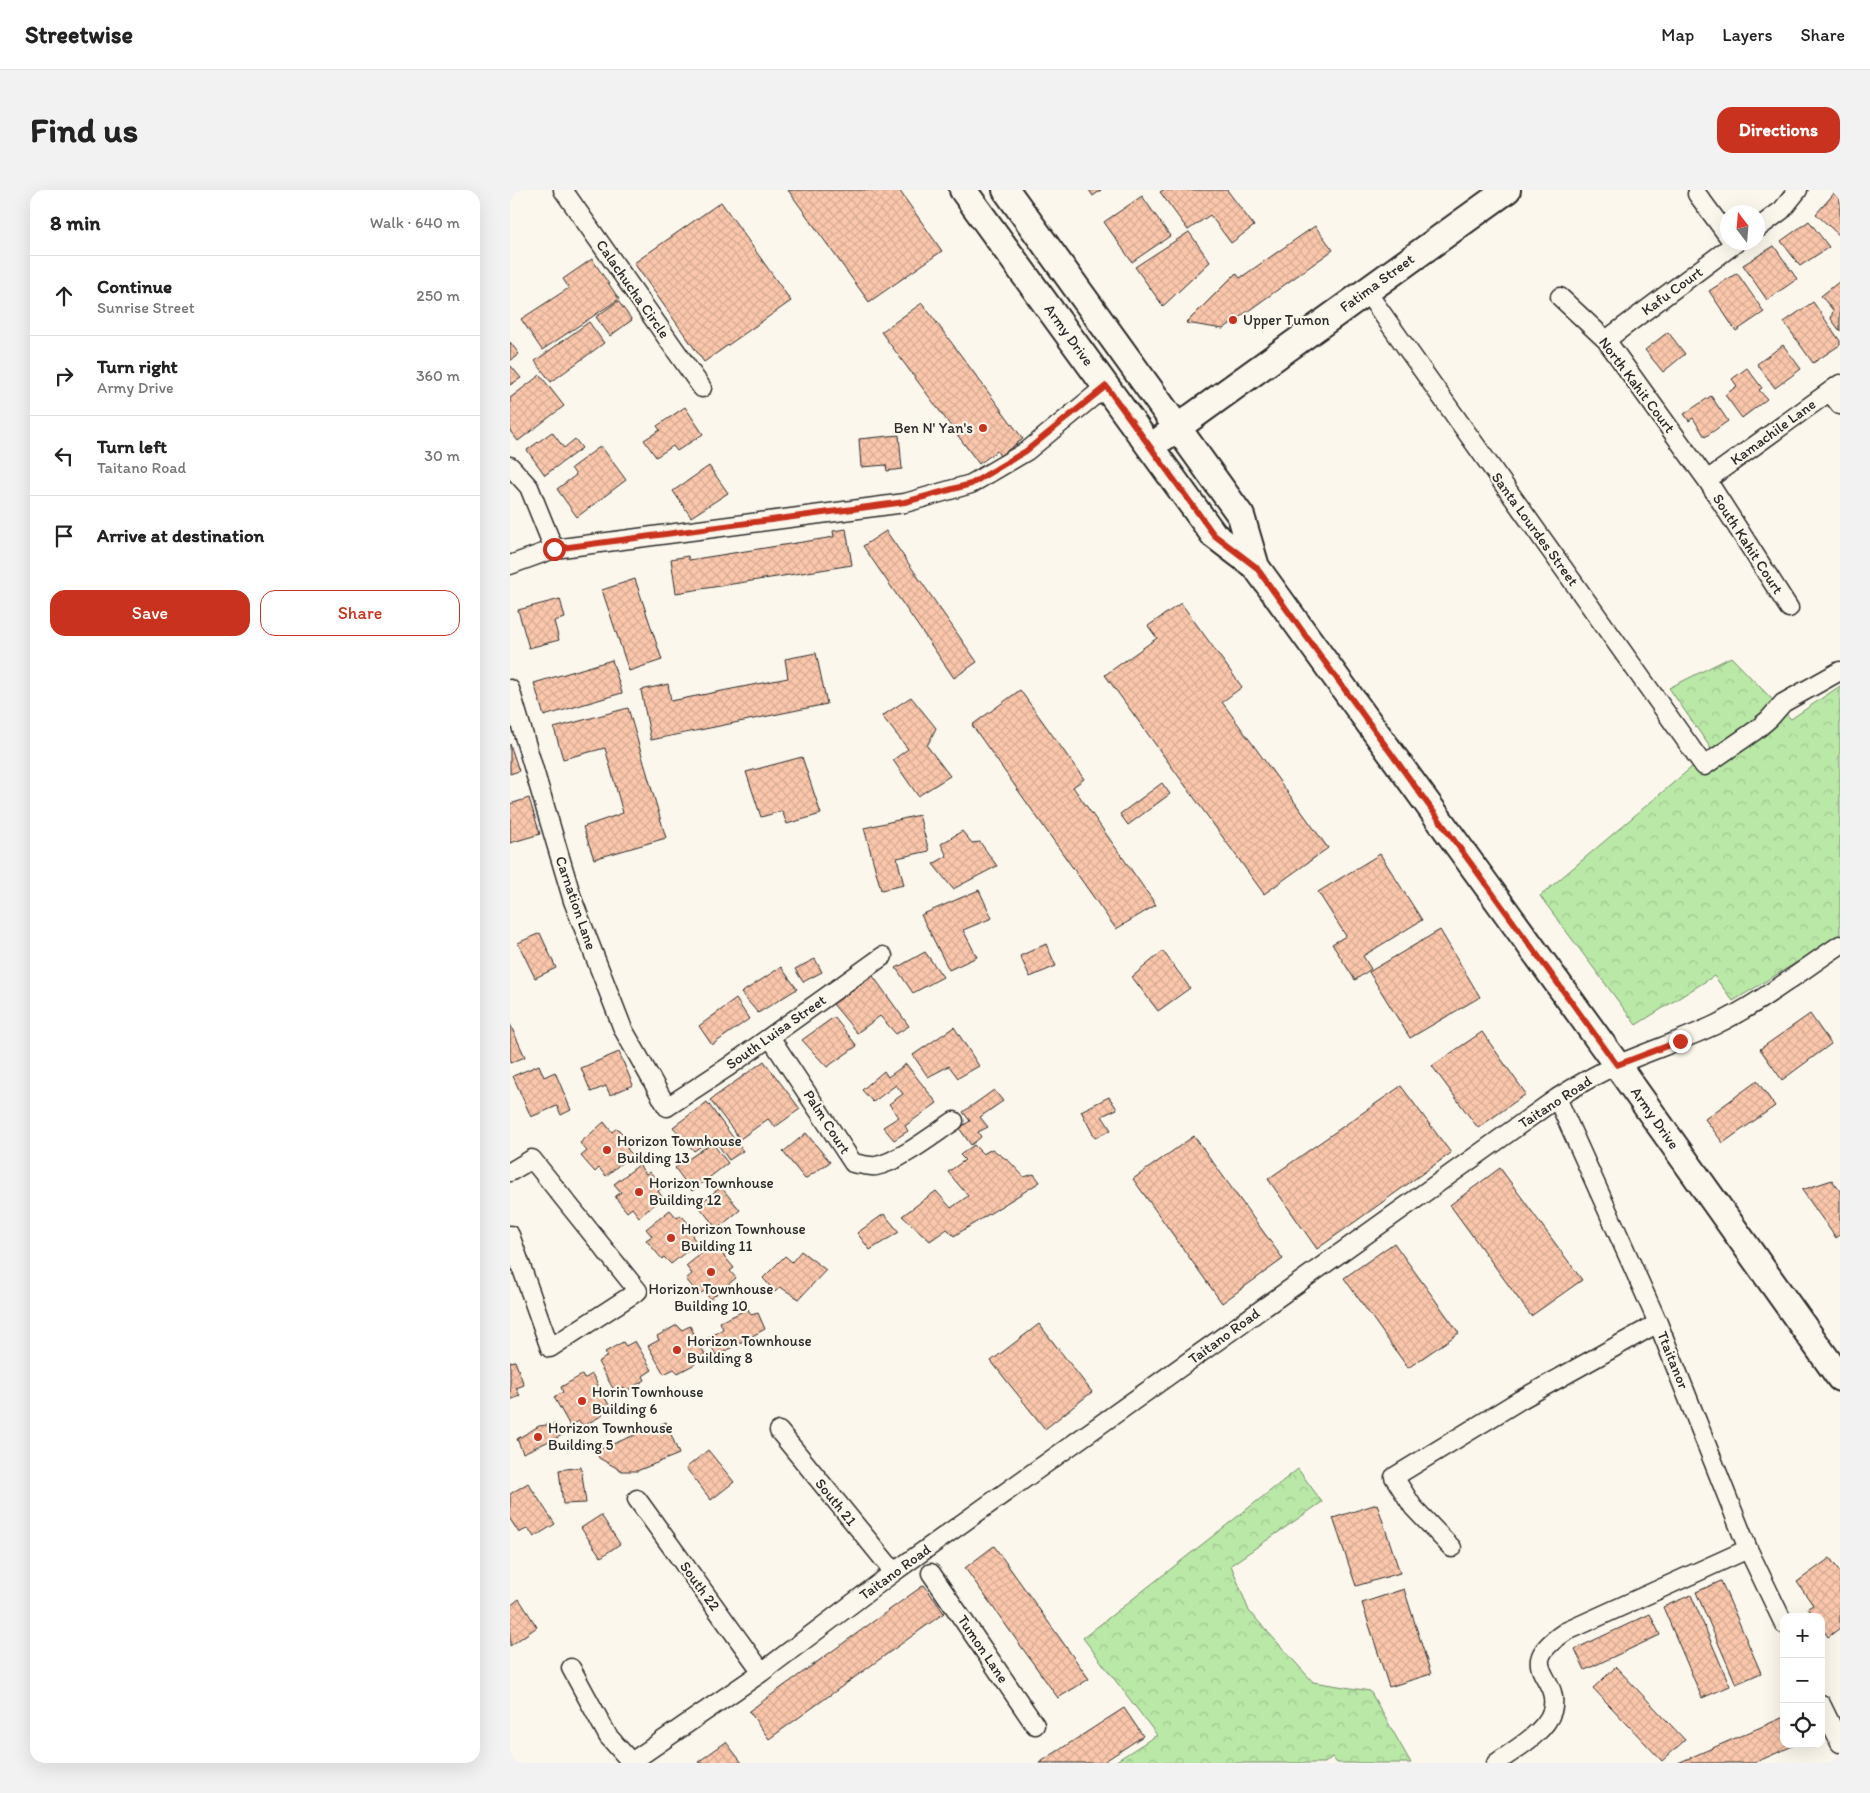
<!DOCTYPE html>
<meta charset="utf-8">
<style>
:root{--surface:#fff;--page:#f2f2f2;--text:#222;--muted:#767676;--line:#e0e0e0;--accent:#c8321e}
body{margin:0;font-family:Itim,sans-serif;background:var(--page);color:var(--text)}
.controls{position:absolute;right:15px;bottom:15px;display:grid;overflow:hidden;border-radius:10px;box-shadow:0 5px 20px #0002}
.controls button{width:45px;height:45px;display:grid;place-items:center;padding:0;border:0;border-bottom:1px solid var(--line);background:var(--surface);color:var(--text);font:25px sans-serif}
.compass{position:absolute;left:1210px;top:15px;width:45px;height:45px;border-radius:50%;background:var(--surface);box-shadow:0 5px 20px #0002;rotate:344deg}
.stop{position:absolute;width:15px;height:15px;margin:-11px;border:4px solid #c8321e;border-radius:50%;background:#fff}
.stop.end{background:#c8321e;border-color:#fff;box-shadow:0 1px 5px #0008}
.list{margin:0;padding:0;list-style:none}
h2{display:flex;justify-content:space-between;align-items:center;height:65px;margin:0;padding:0 20px;font-size:21px}
h2 small{font-size:16px;font-weight:400;color:var(--muted)}
.list li{display:grid;grid-template-columns:32px 1fr auto;gap:15px;align-items:center;box-sizing:border-box;height:80px;padding:0 20px;border-top:1px solid var(--line)}
.list b{display:block;font-size:19px;white-space:nowrap}
.list p{margin:0;font-size:16px;white-space:nowrap;color:var(--muted)}
.list em{font-size:16px;font-style:normal;color:var(--muted)}
.actions{display:flex;gap:10px;padding:15px 20px}
.actions a{flex:1;padding:11px 0;border:1px solid var(--accent);border-radius:15px;text-align:center;font-size:18px;color:var(--accent)}
.actions .main{background:var(--accent);color:#fff}
.icon{flex:none;width:28px;height:28px;fill:none;stroke:currentColor;stroke-width:2;stroke-linecap:round;stroke-linejoin:round}
.map{position:relative;flex:none;width:1330px;height:1573px;overflow:hidden;border-radius:15px}
header{display:flex;align-items:center;gap:30px;box-sizing:border-box;height:70px;padding:0 25px;background:var(--surface);border-bottom:1px solid var(--line)}
header strong{font-size:24px}
nav{display:flex;gap:28px;margin-inline-start:auto;font-size:18px}
.intro{display:flex;align-items:center;justify-content:space-between;box-sizing:border-box;height:120px;padding:0 30px}
h1{margin:0;font-size:35px}
.button{padding:12px 22px;border-radius:15px;background:var(--accent);color:#fff;font-size:18px;font-weight:700}
main{display:flex;gap:30px;padding:0 30px}
aside{flex:1;background:var(--surface);border-radius:15px;box-shadow:0 5px 20px #0002}
.map>svg:first-child{display:block}
.forest{fill:url(#forest-crowns);stroke:#728a69}
.building{fill:url(#building-cross-hatch);stroke:#2b2b2b}
.lines{fill:none;stroke-linecap:round;stroke-linejoin:round}
.street-casing{stroke:#2b2b2b;stroke-width:21}
.secondary-casing{stroke:#2b2b2b;stroke-width:30}
.street{stroke:#fbf7ec;stroke-width:18}
.secondary{stroke:#fbf7ec;stroke-width:26}
.route{stroke:#c8321e;stroke-width:6}
.poi-dot{fill:#c8321e;stroke:#fbf7ec;stroke-width:2}
.labels{text-anchor:middle;dominant-baseline:central;stroke-width:4.5;stroke-linejoin:round;paint-order:stroke}
.street-label{font-size:15px;fill:#2b2b2b;stroke:#fbf7ec}
.poi-label{font-size:15px;fill:#2b2b2b;stroke:#fbf7ec;text-anchor:start}
</style>
<header>
<strong>Streetwise</strong>
<nav><a>Map</a><a>Layers</a><a>Share</a></nav>
</header>
<div class="intro"><h1>Find us</h1><a class="button">Directions</a></div>
<main>
<aside>
<h2>8 min<small>Walk · 640 m</small></h2>
<ul class="list">
<li><svg class="icon" aria-label="ahead" viewBox="0 0 24 24"><path d="M12 20V5M6 11l6-6 6 6"/></svg><div><b>Continue</b><p>Sunrise Street</p></div><em>250 m</em></li>
<li><svg class="icon" aria-label="right" viewBox="0 0 24 24"><path d="M7 20v-9h11M14 6l5 5-5 5"/></svg><div><b>Turn right</b><p>Army Drive</p></div><em>360 m</em></li>
<li><svg class="icon" aria-label="left" viewBox="0 0 24 24"><path d="M17 20v-9H6M10 6l-5 5 5 5"/></svg><div><b>Turn left</b><p>Taitano Road</p></div><em>30 m</em></li>
<li><svg class="icon" aria-label="arrive" viewBox="0 0 24 24"><path d="M6 21V4h12l-3 4 3 4H6"/></svg><div><b>Arrive at destination</b></div></li>
</ul>
<div class="actions"><a class="main">Save</a><a>Share</a></div>
</aside>
<div class="map">
<svg width="1330" height="1573" viewBox="0 0 1330 1573">
<defs>
<pattern id="forest-crowns" width="20" height="18" patternUnits="userSpaceOnUse" patternTransform="scale(1.25)"><rect width="20" height="18" fill="#bae8a7"/><path d="M2 6a3 3 0 1 1 6 0M12 15a3 3 0 1 1 6 0" fill="none" stroke="#a0c790"/></pattern>
<pattern id="building-cross-hatch" width="8" height="8" patternUnits="userSpaceOnUse" patternTransform="scale(1.25)"><rect width="8" height="8" fill="#fbc7ac"/><path d="M0 0l8 8M0 8l8-8" fill="none" stroke="#d7ab94"/></pattern>
</defs>
<rect width="100%" height="100%" fill="#fbf7ec"/>
<filter id="ink" filterUnits="userSpaceOnUse"><feTurbulence type="fractalNoise" baseFrequency=".02" numOctaves="2"/><feDisplacementMap in="SourceGraphic" scale="10" xChannelSelector="R" yChannelSelector="G"/><feConvolveMatrix kernelMatrix="1 2 1 2 8 2 1 2 1" color-interpolation-filters="sRGB"/></filter>
<g filter="url(#ink)">
<!-- forest -->
<path class="forest" d="M1221,467L1281,529L1330,496V746L1223,811L1204,786L1126,835L1030,706L1202,560L1159,498Z
M788,1279L812,1312L721,1375L739,1421L803,1492L860,1501L901,1573H827L822,1567L815,1573H603L647,1545L573,1448Z"/>
<!-- building -->
<path class="building" d="M278,0H389L432,61L359,112Z
M579,0H591L583,6Z
M653,0H717L744,36L721,53L700,25L678,40L650,2Z
M1327,0H1330V46L1306,24Z
M632,6L660,46L622,72L594,32Z
M211,12L281,111L194,172L124,73Z
M1299,31L1319,57L1290,76L1271,51Z
M805,36L823,60L713,139L676,133L726,83L730,88Z
M679,42L700,72L653,116L625,77Z
M1264,56L1287,89L1257,110L1233,75Z
M82,69L109,109L32,160L11,129L59,98L53,89Z
M1227,83L1254,122L1226,141L1199,101Z
M1330,91V141L1321,129L1323,120L1311,106Z
M108,111L122,130L100,146L86,127Z
M1303,112L1330,151V155L1303,173L1274,132Z
M412,113L513,249L490,266L487,261L469,274L371,142Z
M79,132L94,153L41,192L25,171Z
M1158,142L1175,164L1153,182L1135,160Z
M0,152L9,164L0,171Z
M1273,155L1291,179L1265,198L1247,174Z
M0,175L11,188L0,195Z
M1237,178L1252,198L1249,200L1257,209L1232,228L1215,205L1227,196L1222,189Z
M30,185L54,216L8,251L0,241V208Z
M1201,206L1218,231L1195,247L1183,228L1179,231L1174,224Z
M175,217L193,244L167,261L163,256L146,267L134,250L150,240L147,236Z
M42,242L54,258L65,249L72,258L35,285L17,260Z
M389,245L392,279L377,281L376,275L351,277L349,249Z
M91,256L116,290L67,327L47,299L66,285L61,278Z
M199,276L218,303L181,327L163,301Z
M336,339L342,375L166,403L161,369L178,366L179,370L324,347L323,341Z
M376,341L467,472L444,488L353,356Z
M125,389L152,470L119,481L92,400Z
M50,409L55,428L44,431L49,450L19,458L8,420Z
M671,413L732,497L712,512L818,658L754,704L595,485L647,448L638,436Z
M306,463L317,514L141,550L131,500L158,494L161,511L278,488L275,469Z
M102,470L112,503L34,526L24,493Z
M510,500L574,589L563,597L646,715L606,739L462,535Z
M401,507L426,538L417,556L440,586L408,606L383,570L398,559L372,526Z
M118,518L156,648L84,669L73,637L113,623L95,558L53,569L44,538Z
M0,554L9,581L0,584Z
M292,567L311,624L277,634L272,621L251,627L236,582Z
M652,593L660,604L618,635L610,624Z
M19,608L30,644L0,653V614Z
M409,625L419,661L387,668L394,695L371,700L354,638Z
M452,641L462,653L470,652L487,676L443,699L423,674L437,666L431,654Z
M870,664L912,730L853,766L861,779L845,790L822,754L836,746L808,702Z
M469,700L482,728L453,740L467,767L439,780L411,725Z
M930,740L970,807L900,848L859,782Z
M30,743L46,778L25,788L8,753Z
M536,754L546,776L520,787L510,766Z
M653,761L680,798L648,821L622,787Z
M415,762L433,787L403,803L386,778Z
M305,769L312,782L293,792L285,779Z
M271,777L287,799L248,823L231,803Z
M363,786L399,836L386,844L370,826L347,843L323,814Z
M226,809L239,829L202,855L189,836Z
M1300,824L1321,854L1272,890L1250,859Z
M324,827L347,856L317,877L292,850Z
M0,834L15,867L0,873Z
M444,837L469,876L448,888L439,876L418,887L403,865Z
M972,842L1016,904L968,938L922,876Z
M109,862L123,895L100,905L96,896L81,902L71,878Z
M254,871L290,919L265,937L258,929L230,949L200,910Z
M396,874L427,913L395,936L398,941L384,950L373,937L389,927L379,914L393,904L386,895L363,912L352,900L374,881L378,887Z
M29,875L34,887L45,882L61,920L51,925L47,916L21,927L3,886Z
M1247,891L1265,916L1213,953L1195,929Z
M891,896L941,963L807,1059L758,989Z
M484,900L493,911L470,927L478,937L468,942L471,947L461,955L449,938L460,931L453,922Z
M599,907L607,919L592,926L601,940L585,948L571,921Z
M197,912L233,961L219,970L203,948L184,961L163,937Z
M94,932L102,942L107,938L122,954L117,959L122,964L96,986L89,978L85,982L71,966L77,961L70,953Z
M296,943L320,972L295,989L273,962Z
M684,946L773,1069L712,1113L623,989Z
M202,953L218,973L182,1001L165,978Z
M464,955L473,964L482,959L500,972L514,987L524,984L530,992L444,1046L437,1039L420,1051L392,1026L426,1001L441,1018L458,1006L438,982L455,970L450,965Z
M129,975L136,984L140,982L153,997L148,1001L153,1008L129,1027L122,1018L117,1022L105,1007L111,1002L104,994Z
M990,978L1072,1090L1021,1126L940,1015Z
M1322,990L1330,1001V1045L1326,1048L1292,1000Z
M211,997L230,1020L207,1039L188,1015Z
M160,1020L167,1028L171,1025L185,1041L182,1046L187,1053L161,1074L154,1067L152,1069L136,1050L142,1046L136,1039Z
M374,1024L389,1042L360,1060L347,1043Z
M884,1053L949,1143L898,1178L834,1088Z
M202,1055L208,1063L210,1061L224,1078L220,1081L226,1088L200,1109L194,1101L189,1105L176,1089L182,1084L176,1076Z
M291,1061L316,1080L289,1109L270,1097L265,1102L253,1088L275,1066L282,1072Z
M238,1119L241,1125L248,1123L255,1139L206,1166L198,1148L213,1139L210,1132Z
M529,1134L582,1202L535,1239L481,1171Z
M167,1135L172,1140L180,1136L195,1164L183,1170L185,1174L168,1183L164,1179L154,1184L138,1156L149,1150L147,1146Z
M125,1151L142,1180L133,1186L135,1190L116,1201L114,1197L105,1202L88,1172L98,1166L95,1162L113,1152L116,1156Z
M5,1171L14,1195L6,1198L10,1206L0,1210V1172Z
M82,1184L99,1215L91,1220L93,1225L73,1236L69,1231L60,1236L44,1207L53,1202L51,1197L72,1185L74,1189Z
M156,1232L169,1264L127,1281H112L89,1268L86,1261Z
M44,1234L57,1243L13,1263L7,1249L29,1236Z
M198,1260L224,1292L201,1310L176,1278Z
M71,1277L76,1313L53,1314L49,1280Z
M18,1293L45,1334L24,1347L18,1338L9,1343L0,1329V1304Z
M867,1314L890,1383L846,1396L823,1328Z
M91,1325L110,1354L91,1367L71,1338Z
M484,1356L579,1489L548,1508L455,1378Z
M1320,1368L1330,1382V1438L1318,1447L1311,1437V1427H1304L1298,1418L1303,1415L1287,1392Z
M1211,1391L1251,1483L1226,1494L1186,1402Z
M414,1395L434,1423L259,1549L239,1521Z
M894,1399L921,1484L879,1497L852,1413Z
M1181,1405L1220,1496L1192,1508L1153,1417Z
M9,1409L27,1437L0,1456V1416Z
M1140,1424L1150,1445L1075,1480L1065,1459Z
M1106,1477L1175,1550L1152,1571L1083,1498Z
M614,1518L633,1546L592,1573H529Z
M1274,1527V1554H1287L1244,1573H1168Z
M216,1552L232,1573H189L188,1572Z"/>
<g class="lines">
<defs>
<path id="street" d="M53,0L192,198
M1187,4L1218,46
M1248,38L1272,20L1288,0
M856,101L1194,576L1246,540L1259,529L1273,513L1330,481
M1050,107L1096,150L1197,290L1279,418
M1096,150L1227,52
M1320,202L1330,215
M0,276L19,297L44,359
M1197,290L1330,194
M0,375L44,359L395,313L461,294L517,261L596,196
M0,499L63,711L113,839L157,917L218,877L373,766
M260,847L343,973C350,974 360,977 366,976C389,972 424,944 444,931
M1047,908L1148,1133L1238,1359L1274,1434
M0,982L22,969L128,1101L40,1158L0,1045
M269,1241L384,1382
M127,1309L252,1482
M942,1358L903,1317L884,1287L1010,1210L1148,1133
M421,1383L525,1535
M61,1478L98,1546L121,1572
M1311,1514L1330,1553
M120,1573L252,1482L384,1382L1047,908C1066,896 1086,884 1107,875C1139,861 1173,850 1205,835C1249,814 1289,782 1330,755
M986,1573C1003,1561 1036,1542 1042,1521C1052,1485 1001,1478 1055,1442L1238,1359"/>
<path id="secondary" d="M453,0L704,345L746,377L1107,875L1330,1188
M496,0L731,326L746,377
M653,248L997,0"/>
</defs>
<!-- street casing -->
<use href="#street" class="street-casing"/>
<!-- secondary casing -->
<use href="#secondary" class="secondary-casing"/>
<!-- street -->
<use href="#street" class="street"/>
<!-- secondary -->
<use href="#secondary" class="secondary"/>
</g>
</g>
<g class="lines" filter="url(#ink)">
<!-- route -->
<path class="route" d="M44,359L395,312L461,294L516,261L596,196L704,345L746,377L1107,875L1170,851"/>
</g>
<!-- markers -->
<g class="poi-dot">
<circle cx="723" cy="130" r="5"/>
<circle cx="473" cy="238" r="5"/>
<circle cx="97" cy="960" r="5"/>
<circle cx="129" cy="1002" r="5"/>
<circle cx="161" cy="1048" r="5"/>
<circle cx="201" cy="1082" r="5"/>
<circle cx="167" cy="1160" r="5"/>
<circle cx="72" cy="1211" r="5"/>
<circle cx="28" cy="1247" r="5"/>
</g>
<g class="labels">
<!-- street labels -->
<g class="street-label">
<text transform="translate(867 93) rotate(-36)">Fatima Street</text>
<text transform="translate(123 99) rotate(55)">Calachucha Circle</text>
<text transform="translate(1162 101) rotate(-36)">Kafu Court</text>
<text transform="translate(559 145) rotate(54)">Army Drive</text>
<text transform="translate(1127 195) rotate(53)">North Kahit Court</text>
<text transform="translate(1263 242) rotate(-36)">Kamachile Lane</text>
<text transform="translate(1025 339) rotate(54)">Santa Lourdes Street</text>
<text transform="translate(1238 354) rotate(57)">South Kahit Court</text>
<text transform="translate(66 713) rotate(71)">Carnation Lane</text>
<text transform="translate(266 842) rotate(-35)">South Luisa Street</text>
<text transform="translate(1045 912) rotate(-33)">Taitano Road</text>
<text transform="translate(1145 928) rotate(55)">Army Drive</text>
<text transform="translate(317 932) rotate(57)">Palm Court</text>
<text transform="translate(714 1146) rotate(-36)">Taitano Road</text>
<text transform="translate(1163 1170) rotate(68)">Ttaitanor</text>
<text transform="translate(326 1312) rotate(51)">South 21</text>
<text transform="translate(385 1382) rotate(-36)">Taitano Road</text>
<text transform="translate(190 1396) rotate(54)">South 22</text>
<text transform="translate(473 1459) rotate(56)">Tumon Lane</text>
</g>
<!-- poi labels -->
<g class="poi-label">
<text x="733" y="130">Upper Tumon</text>
<text x="463" y="238" text-anchor="end">Ben N' Yan's</text>
<text x="107" y="951">Horizon Townhouse<tspan x="107" dy="17">Building 13</tspan></text>
<text x="139" y="993">Horizon Townhouse<tspan x="139" dy="17">Building 12</tspan></text>
<text x="171" y="1039">Horizon Townhouse<tspan x="171" dy="17">Building 11</tspan></text>
<text x="201" y="1099" text-anchor="middle">Horizon Townhouse<tspan x="201" dy="17">Building 10</tspan></text>
<text x="177" y="1151">Horizon Townhouse<tspan x="177" dy="17">Building 8</tspan></text>
<text x="82" y="1202">Horin Townhouse<tspan x="82" dy="17">Building 6</tspan></text>
<text x="38" y="1238">Horizon Townhouse<tspan x="38" dy="17">Building 5</tspan></text>
</g>
</g>
</svg>
<div class="controls">
<button>+</button>
<button>−</button>
<button><svg class="icon" aria-label="locate" viewBox="0 0 24 24"><circle cx="12" cy="12" r="6"/><path d="M12 2v4M12 18v4M2 12h4M18 12h4"/></svg></button>
</div>
<svg class="compass" viewBox="-18 -18 36 36"><path d="M0-13l5 13h-10z" fill="#e53935"/><path d="M0 13l5-13h-10z" fill="#767676"/></svg>
<div class="stop" style="left:44px;top:359px"></div>
<div class="stop end" style="left:1170px;top:851px"></div>
</div>
</main>
